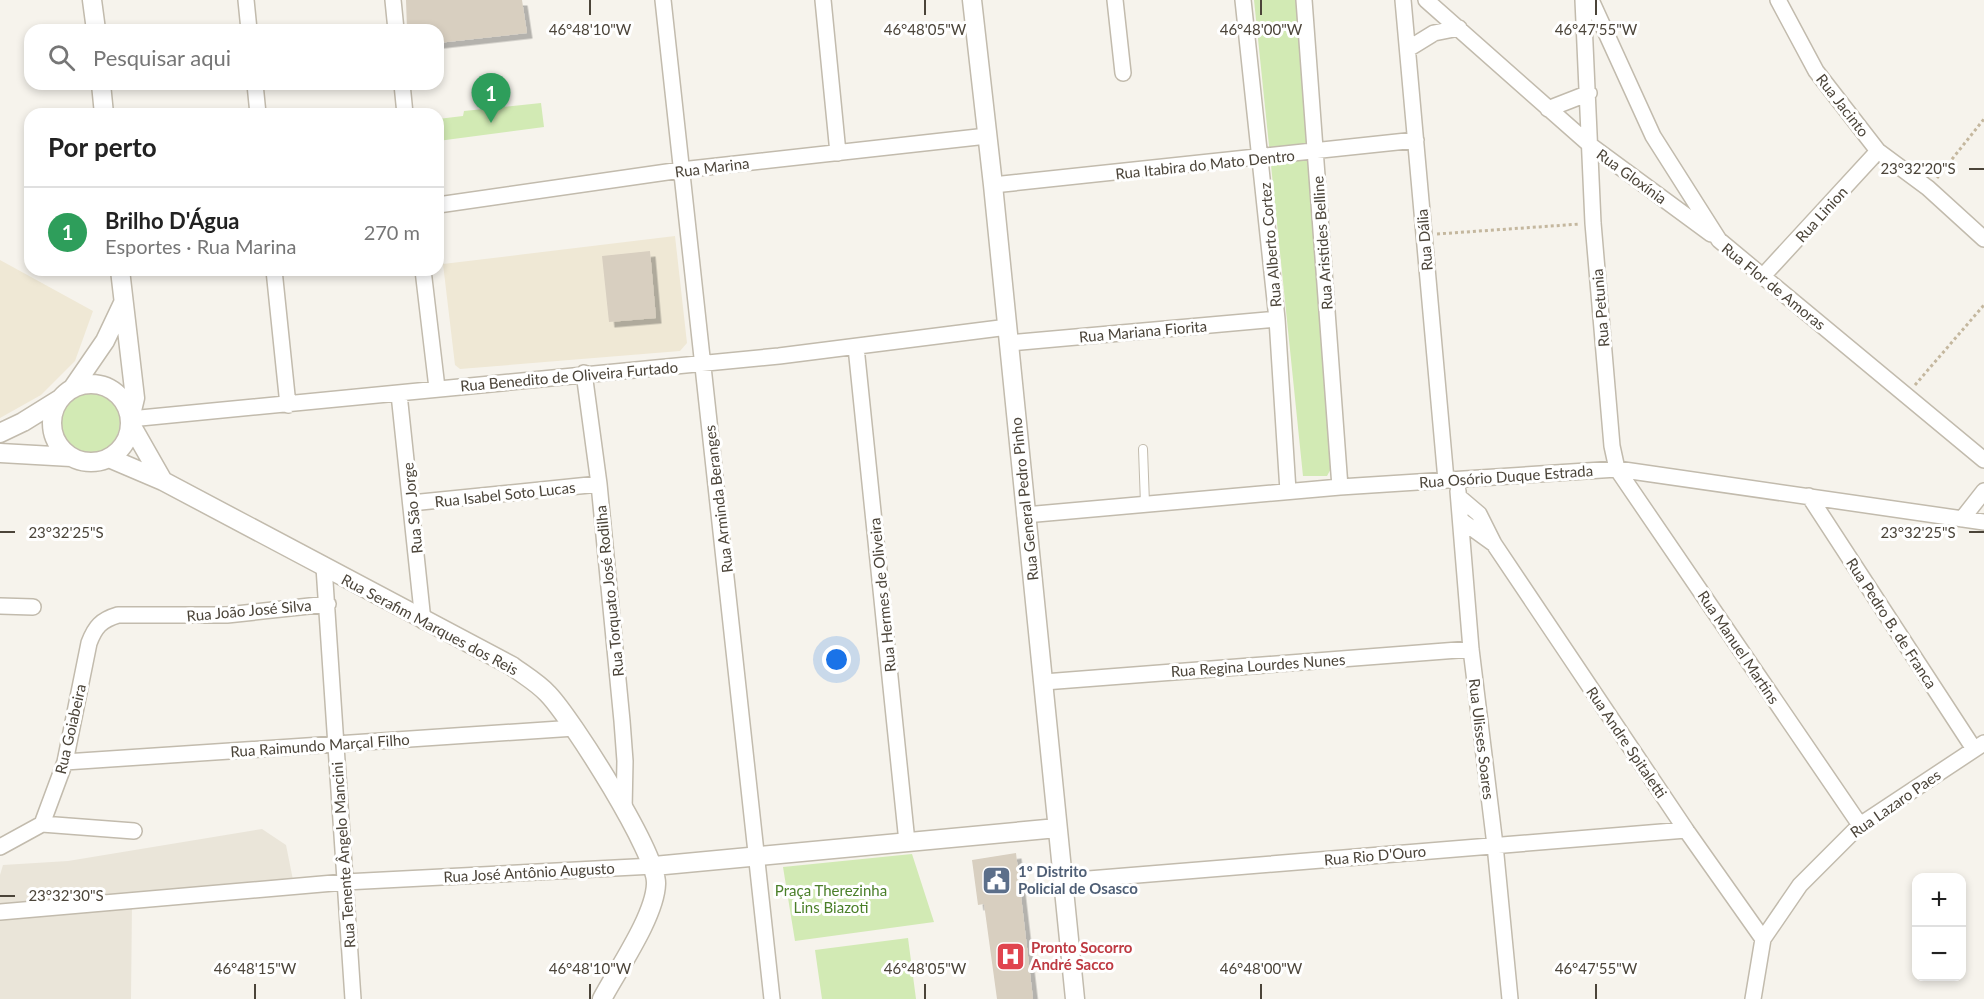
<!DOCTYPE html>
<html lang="pt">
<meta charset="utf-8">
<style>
:root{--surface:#fff;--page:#f2f2f2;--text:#222;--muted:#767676;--line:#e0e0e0;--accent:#1a73e8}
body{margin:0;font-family:Lato,sans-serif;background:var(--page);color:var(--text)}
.controls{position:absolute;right:18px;bottom:18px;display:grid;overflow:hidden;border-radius:12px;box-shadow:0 3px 9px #0003}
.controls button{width:54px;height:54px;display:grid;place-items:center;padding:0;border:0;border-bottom:2px solid var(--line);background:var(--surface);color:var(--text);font:30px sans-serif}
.you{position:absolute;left:837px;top:660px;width:21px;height:21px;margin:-15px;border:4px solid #fff;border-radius:50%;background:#1a73e8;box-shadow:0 0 0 9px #1a73e833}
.badge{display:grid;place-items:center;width:39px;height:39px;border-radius:50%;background:var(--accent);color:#fff;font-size:20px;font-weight:700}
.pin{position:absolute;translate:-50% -50px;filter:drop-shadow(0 2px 3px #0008)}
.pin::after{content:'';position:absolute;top:32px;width:21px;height:18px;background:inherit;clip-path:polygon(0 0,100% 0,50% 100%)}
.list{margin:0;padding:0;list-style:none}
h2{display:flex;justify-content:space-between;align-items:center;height:78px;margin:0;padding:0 24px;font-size:26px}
h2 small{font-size:20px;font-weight:400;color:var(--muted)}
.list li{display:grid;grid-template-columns:39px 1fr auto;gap:18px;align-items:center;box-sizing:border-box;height:90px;padding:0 24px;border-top:2px solid var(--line)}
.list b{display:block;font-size:22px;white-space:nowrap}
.list p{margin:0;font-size:20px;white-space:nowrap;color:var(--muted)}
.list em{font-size:20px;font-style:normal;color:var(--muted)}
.icon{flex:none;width:33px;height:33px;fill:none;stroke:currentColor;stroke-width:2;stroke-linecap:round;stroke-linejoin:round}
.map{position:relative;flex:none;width:1984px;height:999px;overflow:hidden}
.search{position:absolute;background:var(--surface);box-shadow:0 3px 9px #0003;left:24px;top:24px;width:420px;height:66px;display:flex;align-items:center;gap:15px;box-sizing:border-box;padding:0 21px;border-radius:18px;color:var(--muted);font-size:22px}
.panel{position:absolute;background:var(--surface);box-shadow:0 3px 9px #0003;left:24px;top:108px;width:420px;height:168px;border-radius:18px}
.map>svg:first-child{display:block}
.residential{fill:#eae5d9}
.education{fill:#efe8d5}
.green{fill:#d2eab4}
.building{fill:#d8cfc0;filter:url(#shadow)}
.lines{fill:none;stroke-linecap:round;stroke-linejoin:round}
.service-casing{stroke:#c2bbad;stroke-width:10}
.minor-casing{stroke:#c2bbad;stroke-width:18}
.tertiary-casing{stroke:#c2bbad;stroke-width:21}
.path{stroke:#c4b79e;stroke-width:3;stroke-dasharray:3 3;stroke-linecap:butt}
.service{stroke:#fff;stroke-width:8}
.minor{stroke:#fff;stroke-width:15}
.tertiary{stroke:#fff;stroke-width:18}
.ticks{fill:none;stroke:#4b4439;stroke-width:2}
.labels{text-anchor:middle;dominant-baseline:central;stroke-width:6;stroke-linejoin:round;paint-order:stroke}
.street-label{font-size:15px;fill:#4b4439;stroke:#fff}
.service-label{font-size:15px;font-weight:bold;fill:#4e5e75;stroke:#fff;text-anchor:start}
.park-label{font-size:15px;fill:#4a7f29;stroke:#fff}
.health-label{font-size:15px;font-weight:bold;fill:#be3a42;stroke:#fff;text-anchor:start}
.ticks-label{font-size:15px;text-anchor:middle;fill:#4b4439;stroke:#fff;stroke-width:6;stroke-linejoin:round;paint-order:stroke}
</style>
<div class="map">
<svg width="1984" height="999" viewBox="0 0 1984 999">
<defs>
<filter id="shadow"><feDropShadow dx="5.5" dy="5.5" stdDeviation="0" flood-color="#0004"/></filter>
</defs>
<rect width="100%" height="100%" fill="#f6f3ec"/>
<!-- residential -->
<path class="residential" d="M262,829L286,845L294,885L132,903L131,999H0V875L3,865L68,861Z"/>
<!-- education -->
<path class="education" d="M675,236L687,343L680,351L460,369L455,365L443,264Z
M0,260L93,311L75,361L41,395L0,418Z"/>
<!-- green -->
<path class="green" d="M1254,0H1299L1335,461L1327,476H1303Z
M541,103L544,127L438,141V119L463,116L464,111Z
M56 422a32 32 0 1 1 64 0a32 32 0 1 1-64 0Z
M912,854L934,922L795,941L783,867Z
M908,938L916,999H822L815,950Z"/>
<!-- building -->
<path class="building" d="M406,0H522L527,33L438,43V30H407Z
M650,251L656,318L609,322L602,256Z
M1016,853L1033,999H997L984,904L978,905L972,860Z"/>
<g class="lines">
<defs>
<path id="service" d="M1143,449L1145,504"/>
<path id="minor" d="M246,0L249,30
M393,0L396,30
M663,0L772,999
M823,0L838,153
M1115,0L1123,73
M1243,0L1277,319L1288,491
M1304,0L1340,487
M1403,0L1446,480
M1426,0L1590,145L1711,234
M1583,0L1593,223L1612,446L1617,469L1860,825
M1591,0L1653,136L1719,240L1984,460
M1778,0L1816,71L1878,151L1928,188L1984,239
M1408,49L1434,33L1459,28
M255,84L258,114
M402,84L405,114
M1548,109L1589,93
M993,185L1416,140
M438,205L681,170L987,136
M274,270L288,405
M423,270L437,388
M1763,276L1878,151
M1009,343L1277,319
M856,347L907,842
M584,373L599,484L622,721L625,761L624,810
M399,394L423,621
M130,419L779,356L1008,327
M1458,491L1471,649L1495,845L1510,999
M1809,496L1974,749
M1459,497L1479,514L1494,544L1686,830L1763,939
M411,503L599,484
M1025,515L1340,487L1617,469L1984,522
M1962,519L1984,491
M1462,521L1494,544
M324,567L353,999
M0,606L33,607
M1044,682L1471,649
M65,762L575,728
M42,824L134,831
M0,847L42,824L65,762L89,643C95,627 101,620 118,615H227L328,604
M1064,881L1686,830
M0,912L345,882L654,866
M1753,999L1763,939L1800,885L1860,825L1984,743"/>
<path id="tertiary" d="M92,0L96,30
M972,0L993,185L1075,999
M101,84L104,114
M120,270L135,398L130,419
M52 423a39 39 0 1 1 78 0a39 39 0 1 1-78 0Z
M72,389L105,341L123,303
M130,423L163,481
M0,433L23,422L60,399
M0,453L71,457
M109,458L163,481L512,666C524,675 538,683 548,694C572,719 658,855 656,884C655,916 618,969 602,999
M654,866L1057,828"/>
</defs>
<!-- service casing -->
<use href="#service" class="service-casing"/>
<!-- minor casing -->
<use href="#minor" class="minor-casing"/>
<!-- tertiary casing -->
<use href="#tertiary" class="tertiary-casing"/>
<!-- path -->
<path class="path" d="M1937,178L1984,119
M1437,234L1580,224
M1915,385L1984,305"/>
<!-- service -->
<use href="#service" class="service"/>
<!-- minor -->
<use href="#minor" class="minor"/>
<!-- tertiary -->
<use href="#tertiary" class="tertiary"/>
</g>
<!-- ticks -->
<path class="ticks" d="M590,0V15M925,0V15M1261,0V15M1596,0V15M1969,169H1984M0,532H15M1969,532H1984M0,896H15M255,984V999M590,984V999M925,984V999M1261,984V999M1596,984V999"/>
<!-- icons -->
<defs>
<symbol id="civic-square" viewBox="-11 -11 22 22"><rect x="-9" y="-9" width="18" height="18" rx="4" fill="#5c6f8a" stroke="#fff"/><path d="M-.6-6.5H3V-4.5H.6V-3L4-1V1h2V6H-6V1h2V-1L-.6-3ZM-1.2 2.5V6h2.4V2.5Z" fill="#fff"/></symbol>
<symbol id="hospital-square" viewBox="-11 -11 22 22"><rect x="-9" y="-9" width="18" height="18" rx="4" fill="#e0444e" stroke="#fff"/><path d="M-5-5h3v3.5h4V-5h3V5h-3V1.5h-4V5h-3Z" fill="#fff"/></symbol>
</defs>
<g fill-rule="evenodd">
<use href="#civic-square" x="980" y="864" width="33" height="33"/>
<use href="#hospital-square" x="994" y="940" width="33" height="33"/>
</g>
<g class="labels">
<!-- street labels -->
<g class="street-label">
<text transform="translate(1843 105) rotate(52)">Rua Jacinto</text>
<text transform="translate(1205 164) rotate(-6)">Rua Itabira do Mato Dentro</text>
<text transform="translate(712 167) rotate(-7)">Rua Marina</text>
<text transform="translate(1632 176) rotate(36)">Rua Gloxínia</text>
<text transform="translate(1821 214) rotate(-48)">Rua Linion</text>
<text transform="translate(1424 240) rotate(-95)">Rua Dália</text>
<text transform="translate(1322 243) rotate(-94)">Rua Aristides Belline</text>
<text transform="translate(1270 245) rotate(-95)">Rua Alberto Cortez</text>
<text transform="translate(1774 286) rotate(39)">Rua Flor de Amoras</text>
<text transform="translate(1600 308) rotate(-95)">Rua Petunia</text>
<text transform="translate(1143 331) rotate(-5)">Rua Mariana Fiorita</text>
<text transform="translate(569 376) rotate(-5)">Rua Benedito de Oliveira Furtado</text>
<text transform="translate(1506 476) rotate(-4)">Rua Osório Duque Estrada</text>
<text transform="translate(505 494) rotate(-6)">Rua Isabel Soto Lucas</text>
<text transform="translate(718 499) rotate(-97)">Rua Arminda Beranges</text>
<text transform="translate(1024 499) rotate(-96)">Rua General Pedro Pinho</text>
<text transform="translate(412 508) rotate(-96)">Rua São Jorge</text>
<text transform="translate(609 591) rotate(-96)">Rua Torquato José Rodilha</text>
<text transform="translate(882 595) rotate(-96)">Rua Hermes de Oliveira</text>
<text transform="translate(249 610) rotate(-5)">Rua João José Silva</text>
<text transform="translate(1892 623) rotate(57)">Rua Pedro B. de Franca</text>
<text transform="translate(430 624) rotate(28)">Rua Serafim Marques dos Reis</text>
<text transform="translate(1739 647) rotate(56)">Rua Manuel Martins</text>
<text transform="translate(1258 665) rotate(-4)">Rua Regina Lourdes Nunes</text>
<text transform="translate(70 729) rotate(-77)">Rua Goiabeira</text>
<text transform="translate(1482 739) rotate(83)">Rua Ulisses Soares</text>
<text transform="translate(1627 742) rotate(56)">Rua Andre Spitaletti</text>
<text transform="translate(320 745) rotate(-4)">Rua Raimundo Marçal Filho</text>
<text transform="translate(1895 803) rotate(-35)">Rua Lazaro Paes</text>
<text transform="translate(343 855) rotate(-94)">Rua Tenente Ângelo Mancini</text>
<text transform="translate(1375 855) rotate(-5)">Rua Rio D'Ouro</text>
<text transform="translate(529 872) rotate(-3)">Rua José Antônio Augusto</text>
</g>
<!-- service labels -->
<g class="service-label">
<text x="1018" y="871">1º Distrito<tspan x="1018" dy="17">Policial de Osasco</tspan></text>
</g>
<!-- park labels -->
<g class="park-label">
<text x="831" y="890">Praça Therezinha<tspan x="831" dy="17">Lins Biazoti</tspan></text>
</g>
<!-- health labels -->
<g class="health-label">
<text x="1031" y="947">Pronto Socorro<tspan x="1031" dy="17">André Sacco</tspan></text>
</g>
</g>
<g class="ticks-label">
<text x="590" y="35">46°48'10"W</text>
<text x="925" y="35">46°48'05"W</text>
<text x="1261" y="35">46°48'00"W</text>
<text x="1596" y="35">46°47'55"W</text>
<text x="1918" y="174">23°32'20"S</text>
<text x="66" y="538">23°32'25"S</text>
<text x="1918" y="538">23°32'25"S</text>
<text x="66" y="901">23°32'30"S</text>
<text x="255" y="974">46°48'15"W</text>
<text x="590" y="974">46°48'10"W</text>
<text x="925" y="974">46°48'05"W</text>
<text x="1261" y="974">46°48'00"W</text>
<text x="1596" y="974">46°47'55"W</text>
</g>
</svg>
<div class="controls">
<button>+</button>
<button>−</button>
</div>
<div class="you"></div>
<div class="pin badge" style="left:491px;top:123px;background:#2e9e5b">1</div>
<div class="search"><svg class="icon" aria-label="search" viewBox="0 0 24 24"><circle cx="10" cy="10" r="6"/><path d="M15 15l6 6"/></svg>Pesquisar aqui</div>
<section class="panel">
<h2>Por perto<small></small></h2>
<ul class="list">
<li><span class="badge" style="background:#2e9e5b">1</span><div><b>Brilho D'Água</b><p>Esportes · Rua Marina</p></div><em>270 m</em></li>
</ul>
</section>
</div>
